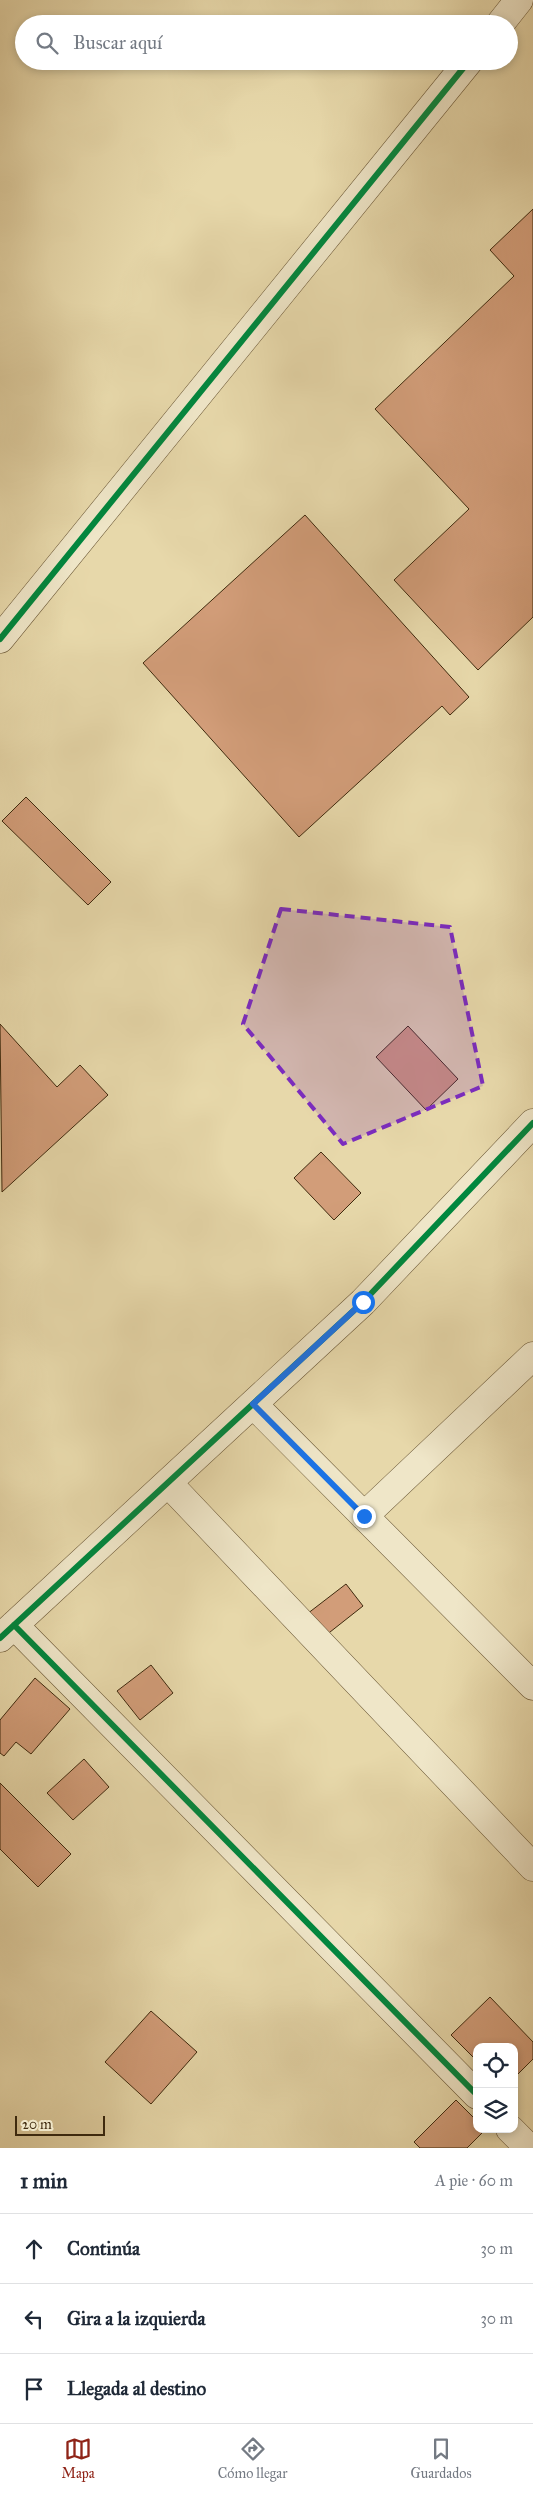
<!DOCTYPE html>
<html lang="es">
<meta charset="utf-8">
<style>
:root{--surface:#fff;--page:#f2f2f3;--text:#1f2937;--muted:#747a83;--line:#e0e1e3;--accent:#8f2418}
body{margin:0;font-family:"IM FELL Great Primer",serif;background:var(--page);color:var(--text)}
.controls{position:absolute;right:15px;bottom:15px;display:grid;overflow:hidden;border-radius:10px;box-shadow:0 2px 8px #0003}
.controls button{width:45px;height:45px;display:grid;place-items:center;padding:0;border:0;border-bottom:1px solid var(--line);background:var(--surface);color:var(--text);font:25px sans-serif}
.scale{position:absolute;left:15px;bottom:12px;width:90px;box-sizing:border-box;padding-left:5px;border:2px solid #3f2a0e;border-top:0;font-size:14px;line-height:18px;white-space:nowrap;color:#3f2a0e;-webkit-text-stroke:4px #efe6c8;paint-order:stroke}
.stop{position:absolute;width:15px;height:15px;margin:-11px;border:4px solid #1a73e8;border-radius:50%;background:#fff}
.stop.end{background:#1a73e8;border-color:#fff;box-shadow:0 1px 5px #0008}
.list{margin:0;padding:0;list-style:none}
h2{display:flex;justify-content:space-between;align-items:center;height:65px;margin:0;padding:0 20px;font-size:21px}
h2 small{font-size:16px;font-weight:400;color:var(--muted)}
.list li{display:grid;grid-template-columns:32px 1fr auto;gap:15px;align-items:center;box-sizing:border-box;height:70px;padding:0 20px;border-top:1px solid var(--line)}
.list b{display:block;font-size:19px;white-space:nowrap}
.list em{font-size:16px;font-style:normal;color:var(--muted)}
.icon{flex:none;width:28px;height:28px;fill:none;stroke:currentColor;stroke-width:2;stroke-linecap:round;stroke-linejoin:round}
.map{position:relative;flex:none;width:533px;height:2148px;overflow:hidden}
.search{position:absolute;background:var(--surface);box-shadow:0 2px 8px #0003;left:15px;right:15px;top:15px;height:55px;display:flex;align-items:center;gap:12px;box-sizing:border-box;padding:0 18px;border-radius:28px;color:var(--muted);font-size:19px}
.sheet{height:275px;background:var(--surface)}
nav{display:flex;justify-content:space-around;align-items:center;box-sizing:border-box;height:70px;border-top:1px solid var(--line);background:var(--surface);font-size:14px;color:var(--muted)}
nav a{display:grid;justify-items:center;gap:2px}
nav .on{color:var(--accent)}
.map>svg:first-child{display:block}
.building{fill:#d29d79;stroke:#3f2a0e}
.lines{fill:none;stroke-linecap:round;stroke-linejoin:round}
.minor-casing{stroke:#695635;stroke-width:29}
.minor{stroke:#efe6c8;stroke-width:28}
.cycleway-casing{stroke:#efe6c8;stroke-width:9}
.cycleway{stroke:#00873e;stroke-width:6}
.route{stroke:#1a73e8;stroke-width:6}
.marked{fill:#7b2cbf;fill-opacity:0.2;stroke:#7b2cbf;stroke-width:4;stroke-dasharray:10 6;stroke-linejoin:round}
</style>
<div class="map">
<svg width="533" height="2148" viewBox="0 0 533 2148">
<rect width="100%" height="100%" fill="#e7d8aa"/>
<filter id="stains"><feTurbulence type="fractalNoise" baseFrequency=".004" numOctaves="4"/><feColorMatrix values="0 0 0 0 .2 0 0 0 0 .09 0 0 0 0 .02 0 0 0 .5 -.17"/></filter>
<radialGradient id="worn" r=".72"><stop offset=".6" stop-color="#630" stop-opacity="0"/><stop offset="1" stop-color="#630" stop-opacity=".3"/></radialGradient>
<!-- building -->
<path class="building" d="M533,209V617L478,670L394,580L469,509L375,409L514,276L490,250Z
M305,515L469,697L450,715L442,706L299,837L143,663Z
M26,797L111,882L88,905L2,821Z
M0,1024L57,1087L80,1065L108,1095L2,1192Z
M408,1026L458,1079L426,1110L376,1057Z
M321,1152L361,1193L334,1220L294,1178Z
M346,1584L363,1606L325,1636L307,1614Z
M151,1665L173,1693L140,1720L117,1691Z
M35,1678L70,1709L31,1754L16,1742L4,1756L0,1753V1720Z
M84,1759L109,1787L73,1820L47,1793Z
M0,1783L71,1854L38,1887L0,1849Z
M490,1997L533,2042V2059L514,2078V2047H477V2061L451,2035Z
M151,2011L197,2052L151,2104L105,2062Z
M456,2100L477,2121V2129H486L467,2148H420L414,2142Z"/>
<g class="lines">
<defs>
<path id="minor" d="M500,24L519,0
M0,639L469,61
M253,1404L533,1686
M168,1483L533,1867
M364,1516L533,1356
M14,1625L477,2095
M0,1638L363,1302L533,1123
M510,2129L529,2148"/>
</defs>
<!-- minor casing -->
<use href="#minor" class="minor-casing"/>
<!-- minor -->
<use href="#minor" class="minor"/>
<defs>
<path id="cycleway" d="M0,639L469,61
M14,1625L477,2095
M0,1638L363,1302L533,1123"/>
</defs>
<!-- cycleway casing -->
<use href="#cycleway" class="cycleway-casing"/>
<!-- cycleway -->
<use href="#cycleway" class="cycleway"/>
</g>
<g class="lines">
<!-- route -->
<path class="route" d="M363,1302L253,1404L364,1516"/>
</g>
<!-- marked area -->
<path class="marked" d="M281,909L450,927L483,1086L343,1144L243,1024Z"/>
<rect width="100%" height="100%" filter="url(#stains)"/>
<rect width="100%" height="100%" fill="url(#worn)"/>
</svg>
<div class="controls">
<button><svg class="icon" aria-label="locate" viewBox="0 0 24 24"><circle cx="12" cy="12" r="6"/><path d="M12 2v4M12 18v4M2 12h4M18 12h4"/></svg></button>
<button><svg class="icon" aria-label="layers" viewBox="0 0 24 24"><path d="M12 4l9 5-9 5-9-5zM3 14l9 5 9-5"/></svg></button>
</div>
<div class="scale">20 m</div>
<div class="stop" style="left:363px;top:1302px"></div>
<div class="stop end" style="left:364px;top:1516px"></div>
<div class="search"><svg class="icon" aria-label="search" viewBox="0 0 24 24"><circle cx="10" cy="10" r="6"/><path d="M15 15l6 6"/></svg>Buscar aquí</div>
</div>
<section class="sheet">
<h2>1 min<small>A pie · 60 m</small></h2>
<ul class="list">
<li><svg class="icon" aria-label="ahead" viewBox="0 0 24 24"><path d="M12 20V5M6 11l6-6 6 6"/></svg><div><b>Continúa</b></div><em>30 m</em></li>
<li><svg class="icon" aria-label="left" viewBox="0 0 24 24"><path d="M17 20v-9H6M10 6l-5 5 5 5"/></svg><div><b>Gira a la izquierda</b></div><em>30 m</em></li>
<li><svg class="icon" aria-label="arrive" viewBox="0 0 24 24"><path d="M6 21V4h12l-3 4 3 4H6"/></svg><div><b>Llegada al destino</b></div></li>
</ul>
</section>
<nav>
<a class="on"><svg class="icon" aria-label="map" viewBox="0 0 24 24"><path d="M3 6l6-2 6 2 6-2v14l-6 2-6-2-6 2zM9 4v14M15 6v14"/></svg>Mapa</a>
<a><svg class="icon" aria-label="directions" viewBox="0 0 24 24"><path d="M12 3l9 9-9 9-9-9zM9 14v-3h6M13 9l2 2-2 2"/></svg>Cómo llegar</a>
<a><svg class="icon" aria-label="saved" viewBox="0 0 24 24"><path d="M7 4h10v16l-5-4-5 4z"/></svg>Guardados</a>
</nav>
